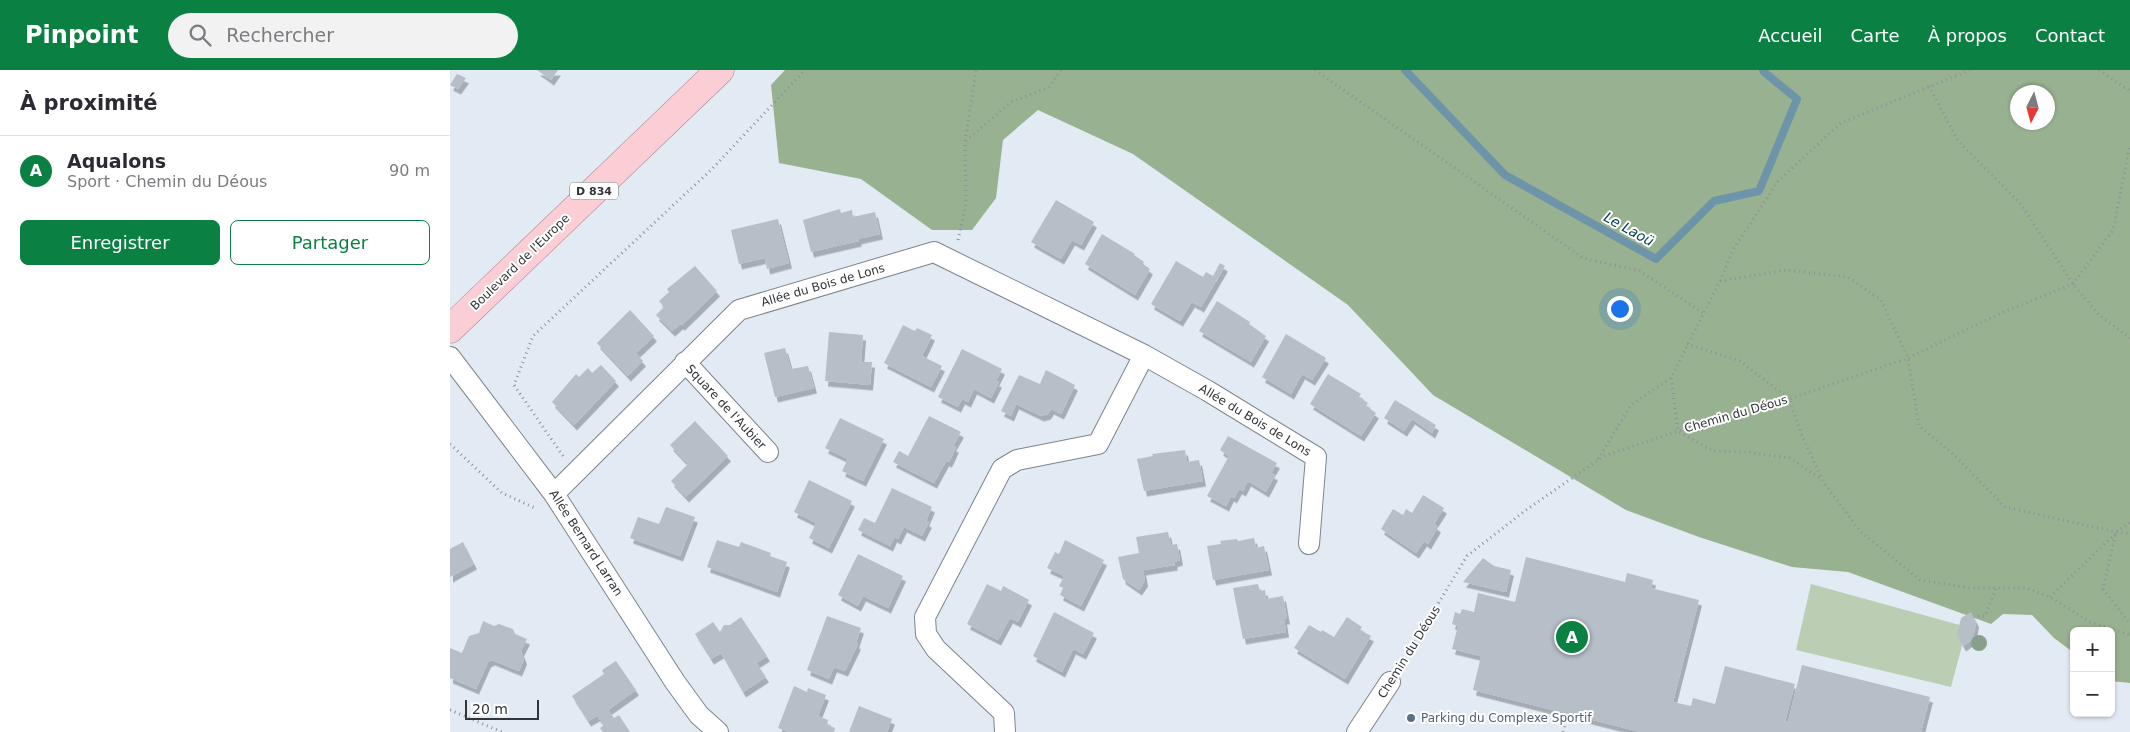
<!DOCTYPE html>
<html lang="fr">
<meta charset="utf-8">
<style>
:root{--surface:#fff;--page:#f2f2f3;--text:#2b2b33;--muted:#7c7c81;--line:#e1e1e2;--accent:#0b8043}
body{margin:0;font-family:"DejaVu Sans",sans-serif;background:var(--page);color:var(--text)}
.controls{position:absolute;right:15px;bottom:15px;display:grid;overflow:hidden;border-radius:8px;box-shadow:0 1px 4px #0004}
.controls button{width:45px;height:45px;display:grid;place-items:center;padding:0;border:0;border-bottom:1px solid var(--line);background:var(--surface);color:var(--text);font:25px sans-serif}
.compass{position:absolute;left:1560px;top:15px;width:45px;height:45px;border-radius:50%;background:var(--surface);box-shadow:0 1px 4px #0004;rotate:186deg}
.scale{position:absolute;left:15px;bottom:12px;width:74px;box-sizing:border-box;padding-left:5px;border:2px solid #313438;border-top:0;font-size:14px;line-height:18px;white-space:nowrap;color:#313438;-webkit-text-stroke:4px #fff;paint-order:stroke}
.you{position:absolute;left:1169px;top:238px;width:18px;height:18px;margin:-12px;border:4px solid #fff;border-radius:50%;background:#1a73e8;box-shadow:0 0 0 8px #1a73e833}
.badge{display:grid;place-items:center;width:32px;height:32px;border-radius:50%;background:var(--accent);color:#fff;font-size:16px;font-weight:700}
.pin{position:absolute;translate:-50% -50%;border:2px solid #fff;box-shadow:0 1px 5px #0006}
.list{margin:0;padding:0;list-style:none}
h2{display:flex;justify-content:space-between;align-items:center;height:65px;margin:0;padding:0 20px;font-size:21px}
h2 small{font-size:16px;font-weight:400;color:var(--muted)}
.list li{display:grid;grid-template-columns:32px 1fr auto;gap:15px;align-items:center;box-sizing:border-box;height:70px;padding:0 20px;border-top:1px solid var(--line)}
.list b{display:block;font-size:19px;white-space:nowrap}
.list p{margin:0;font-size:16px;white-space:nowrap;color:var(--muted)}
.list em{font-size:16px;font-style:normal;color:var(--muted)}
.actions{display:flex;gap:10px;padding:15px 20px}
.actions a{flex:1;padding:11px 0;border:1px solid var(--accent);border-radius:8px;text-align:center;font-size:18px;color:var(--accent)}
.actions .main{background:var(--accent);color:#fff}
.icon{flex:none;width:28px;height:28px;fill:none;stroke:currentColor;stroke-width:2;stroke-linecap:round;stroke-linejoin:round}
.map{position:relative;flex:none;width:1680px;height:662px;overflow:hidden}
header{display:flex;align-items:center;gap:30px;box-sizing:border-box;height:70px;padding:0 25px;background:var(--accent);color:#fff}
header strong{font-size:24px}
nav{display:flex;gap:28px;margin-inline-start:auto;font-size:18px}
.search{width:350px;height:45px;background:var(--page);display:flex;align-items:center;gap:12px;box-sizing:border-box;padding:0 18px;border-radius:28px;color:var(--muted);font-size:19px}
main{display:flex}
aside{flex:1;background:var(--surface)}
.map>svg:first-child{display:block}
.green{fill:#bbceb4}
.forest{fill:#98b190;fill-rule:evenodd}
.lines{fill:none;stroke-linecap:round;stroke-linejoin:round}
.stream{stroke:#6c95a9;stroke-width:8}
.building{fill:#b6bec8;filter:url(#shadow)}
.minor-casing{stroke:#7d858e;stroke-width:22}
.primary-casing{stroke:#b3818c;stroke-width:29}
.path{stroke:#8d9299;stroke-width:3;stroke-dasharray:1 4;stroke-linecap:butt}
.minor{stroke:#fff;stroke-width:20}
.primary{stroke:#fbcdd5;stroke-width:28}
.tree{fill:#88a08a}
.service-dot{fill:#5c6f8a;stroke:#fff;stroke-width:2}
.labels{text-anchor:middle;dominant-baseline:central;stroke-width:4;stroke-linejoin:round;paint-order:stroke}
.shield{fill:#fff;stroke:#6f7174;stroke-width:1}
.shield-label{font-size:11px;font-weight:bold;fill:#313438}
.street-label{font-size:12px;fill:#313438;stroke:#fff}
.service-label{font-size:12px;fill:#4e5e75;stroke:#fff;text-anchor:start}
.water-label{font-size:14px;font-style:italic;fill:#003c52;stroke:#fff}
</style>
<header>
<strong>Pinpoint</strong>
<div class="search"><svg class="icon" aria-label="search" viewBox="0 0 24 24"><circle cx="10" cy="10" r="6"/><path d="M15 15l6 6"/></svg>Rechercher</div>
<nav><a>Accueil</a><a>Carte</a><a>À propos</a><a>Contact</a></nav>
</header>
<main>
<aside>
<h2>À proximité<small></small></h2>
<ul class="list">
<li><span class="badge">A</span><div><b>Aqualons</b><p>Sport · Chemin du Déous</p></div><em>90 m</em></li>
</ul>
<div class="actions"><a class="main">Enregistrer</a><a>Partager</a></div>
</aside>
<div class="map">
<svg width="1680" height="662" viewBox="0 0 1680 662">
<defs>
<filter id="shadow"><feDropShadow dx="3" dy="5.5" stdDeviation="0" flood-color="#0004"/></filter>
</defs>
<rect width="100%" height="100%" fill="#e2eaf4"/>
<!-- green -->
<path class="green" d="M1361,514L1517,557L1501,617L1346,580Z"/>
<!-- forest -->
<path class="forest" d="M335,0H1680V613L1661,611V561H1624V583L1604,568L1582,545L1553,544L1541,554L1398,502L1342,497L1249,467L1176,440L983,325L898,235L683,84L588,40L553,70L546,128L522,160H482L411,109L329,93L321,15ZM1568,22H1598V52H1568Z"/>
<g class="lines">
<!-- stream -->
<path class="stream" d="M955,0L1055,105L1206,189L1264,131L1309,121L1347,29L1314,2L1313,0"/>
</g>
<!-- building -->
<path class="building" d="M87,0H108L101,10Z
M7,4L16,8L8,19L0,15Z
M606,130L644,152L631,175L622,170L611,189L581,172Z
M390,139L391,143L402,140L403,147L425,142L430,164L408,169L409,171L361,182L353,150Z
M328,149L339,193L317,199L315,188L289,194L281,160Z
M652,164L685,184L684,185L694,192L693,194L700,199L685,225L635,194Z
M726,191L753,207L756,202L763,206L770,193L775,196L751,237L742,232L730,251L701,234Z
M245,196L267,221L232,255L230,254L222,261L206,245L214,237L209,231L219,222L217,219Z
M767,231L800,252L799,254L816,266L801,292L749,261Z
M180,240L204,266L186,283L193,291L178,306L147,273Z
M453,255L465,261L467,258L482,265L472,286L492,296L481,317L434,293Z
M379,262L413,265L411,292H422L420,315L375,311Z
M836,264L876,288L862,310L852,304L841,324L812,307Z
M335,278L341,299L358,296L364,318L325,327L314,283Z
M512,279L552,299L546,311L549,312L541,328L524,319L518,332L512,329L508,337L488,327Z
M151,295L166,311L124,355L102,332L126,304L129,307L138,298L142,303Z
M596,300L625,315L611,344L601,339L598,344L591,346L566,334L561,346L551,341L569,305L590,314Z
M878,304L911,324L909,327L918,333L916,336L926,343L911,366L860,334Z
M945,330L986,355L982,363L962,349L954,361L934,348Z
M479,346L511,362L503,376L506,377L499,392L496,391L484,413L443,392L449,381L458,386Z
M390,348L434,369L413,411L392,401L398,389L375,378Z
M245,351L278,386L236,427L221,411L238,394L220,375Z
M778,366L827,393L821,403L825,405L816,422L798,411L793,421L789,419L784,428L781,426L776,436L757,426L779,386L770,380Z
M735,380L737,392L749,390L753,411L694,421L687,389L703,386L702,384Z
M359,410L402,431L379,478L359,468L366,453L344,442Z
M442,418L482,437L476,451L479,452L472,466L454,457L448,469L444,467L440,476L408,460L414,448L425,453Z
M973,425L994,438L984,454L988,457L985,462L978,474L974,471L966,483L931,459L943,439L953,445L956,439L962,443Z
M216,437L245,447L230,486L180,468L188,447L209,454Z
M718,462L721,475L727,474L730,490L724,492L725,495L693,500L695,511L689,520L673,509L668,487L689,483L686,467Z
M804,468L806,478L814,476L819,500L763,510L757,476L771,474L770,471L787,469L788,471Z
M267,470L289,477L291,472L321,483L320,486L337,492L327,522L257,497Z
M615,470L654,490L631,536L610,525L613,518L609,516L614,506L597,498L605,482L609,484Z
M13,472L24,494L0,507V479Z
M408,484L453,506L438,538L413,526L408,536L388,525Z
M1076,487L1175,512L1177,503L1203,510L1201,518L1249,530L1223,632L1241,636L1243,628L1265,634L1275,596L1345,614L1335,651L1338,652L1352,595L1480,627L1471,662H1191L1023,620L1031,586L1002,579L1008,556L1002,554L1005,542L1010,544L1012,539L1024,542L1028,523L1065,532Z
M1033,488L1044,496L1061,500L1056,522L1013,512Z
M537,514L551,521L553,516L579,530L568,552L560,548L548,570L517,554Z
M808,514L810,521L815,520L816,529L833,526L837,549H834L836,562L793,569L783,518Z
M604,542L644,563L633,584L623,579L612,602L583,586Z
M1521,542L1526,552L1523,569L1513,576L1507,565L1511,548Z
M377,546L411,558L406,573L408,574L395,601L384,597L379,609L357,600Z
M291,547L317,586L306,593L316,607L293,622L271,583L261,589L245,564L263,552L270,562L274,555H280Z
M897,547L912,557L910,560L921,566L895,609L844,578L859,555L871,562L872,560L884,567Z
M33,551L44,556L49,554L63,559L65,564L77,569L71,581L74,589L69,601L42,590L38,592L26,619L0,608V578L12,583L19,566L29,563Z
M166,591L186,620L158,640L164,648L169,645L180,662H153L150,658L154,655L147,646L138,651L122,626L154,604L152,600Z
M344,616L357,622L358,618L376,625L368,646L378,650L377,655L385,658L384,662H339L328,658Z
M409,636L442,649L437,662H399Z"/>
<g class="lines">
<defs>
<path id="minor" d="M0,287L104,424L225,612L249,645L268,662
M235,292L318,382
M104,424L289,240L484,182L694,285
M555,662L554,643L486,579L476,564L475,547L552,399L567,390L648,374L694,285L758,321L866,387L859,474
M907,662L940,612"/>
<path id="primary" d="M0,259L270,0"/>
</defs>
<!-- minor casing -->
<use href="#minor" class="minor-casing"/>
<!-- primary casing -->
<use href="#primary" class="primary-casing"/>
<!-- path -->
<path class="path" d="M865,0L1133,188L1190,201L1253,243
M1520,0L1391,53L1328,111L1283,180L1270,211L1221,308L1228,361L1263,381L1296,382L1340,388L1372,410L1410,461L1470,510L1519,518H1577L1600,527L1640,552L1680,565
M1649,0L1680,21
M1479,16L1508,71L1570,133L1623,214L1649,245L1680,268
M516,71L561,32L599,17L611,0
M508,170L516,134L515,72L526,0
M1270,211L1337,200L1398,207L1431,230L1458,288L1469,356L1501,382L1555,437L1666,462L1680,463
M1237,274L1290,291L1339,329L1351,363L1372,409
M0,374L52,423L85,438
M113,386L64,315L83,266L262,99L355,0
M1148,389L1181,335L1221,308
M1680,453L1666,462L1653,519L1680,554
M1600,527L1666,463
M1528,546H1535L1546,518
M952,593L1017,486L1076,440L1154,386L1228,361L1339,329L1458,288L1551,243L1623,214L1663,160L1680,75
M0,640L52,662
M1113,662L1115,655"/>
<!-- minor -->
<use href="#minor" class="minor"/>
<!-- primary -->
<use href="#primary" class="primary"/>
</g>
<!-- trees -->
<circle class="tree" cx="1529" cy="573" r="8"/>
<!-- markers -->
<circle class="service-dot" cx="961" cy="648" r="5"/>
<g class="labels">
<!-- shield labels -->
<rect class="shield" x="120" y="112.5" width="48" height="17" rx="4"/>
<g class="shield-label">
<text x="144" y="121">D 834</text>
</g>
<!-- street labels -->
<g class="street-label">
<text transform="translate(70 192) rotate(-44)">Boulevard de l'Europe</text>
<text transform="translate(373 215) rotate(-16)">Allée du Bois de Lons</text>
<text transform="translate(276 337) rotate(47)">Square de l'Aubier</text>
<text transform="translate(1286 344) rotate(-16)">Chemin du Déous</text>
<text transform="translate(805 350) rotate(31)">Allée du Bois de Lons</text>
<text transform="translate(136 473) rotate(57)">Allée Bernard Larran</text>
<text transform="translate(959 582) rotate(-58)">Chemin du Déous</text>
</g>
<!-- service labels -->
<g class="service-label">
<text x="971" y="648">Parking du Complexe Sportif</text>
</g>
<!-- water labels -->
<g class="water-label">
<text transform="translate(1179 159) rotate(29)">Le Laoü</text>
</g>
</g>
</svg>
<div class="controls">
<button>+</button>
<button>−</button>
</div>
<svg class="compass" viewBox="-18 -18 36 36"><path d="M0-13l5 13h-10z" fill="#e53935"/><path d="M0 13l5-13h-10z" fill="#7c7c81"/></svg>
<div class="scale">20 m</div>
<div class="you"></div>
<div class="pin badge" style="left:1122px;top:567px">A</div>
</div>
</main>
